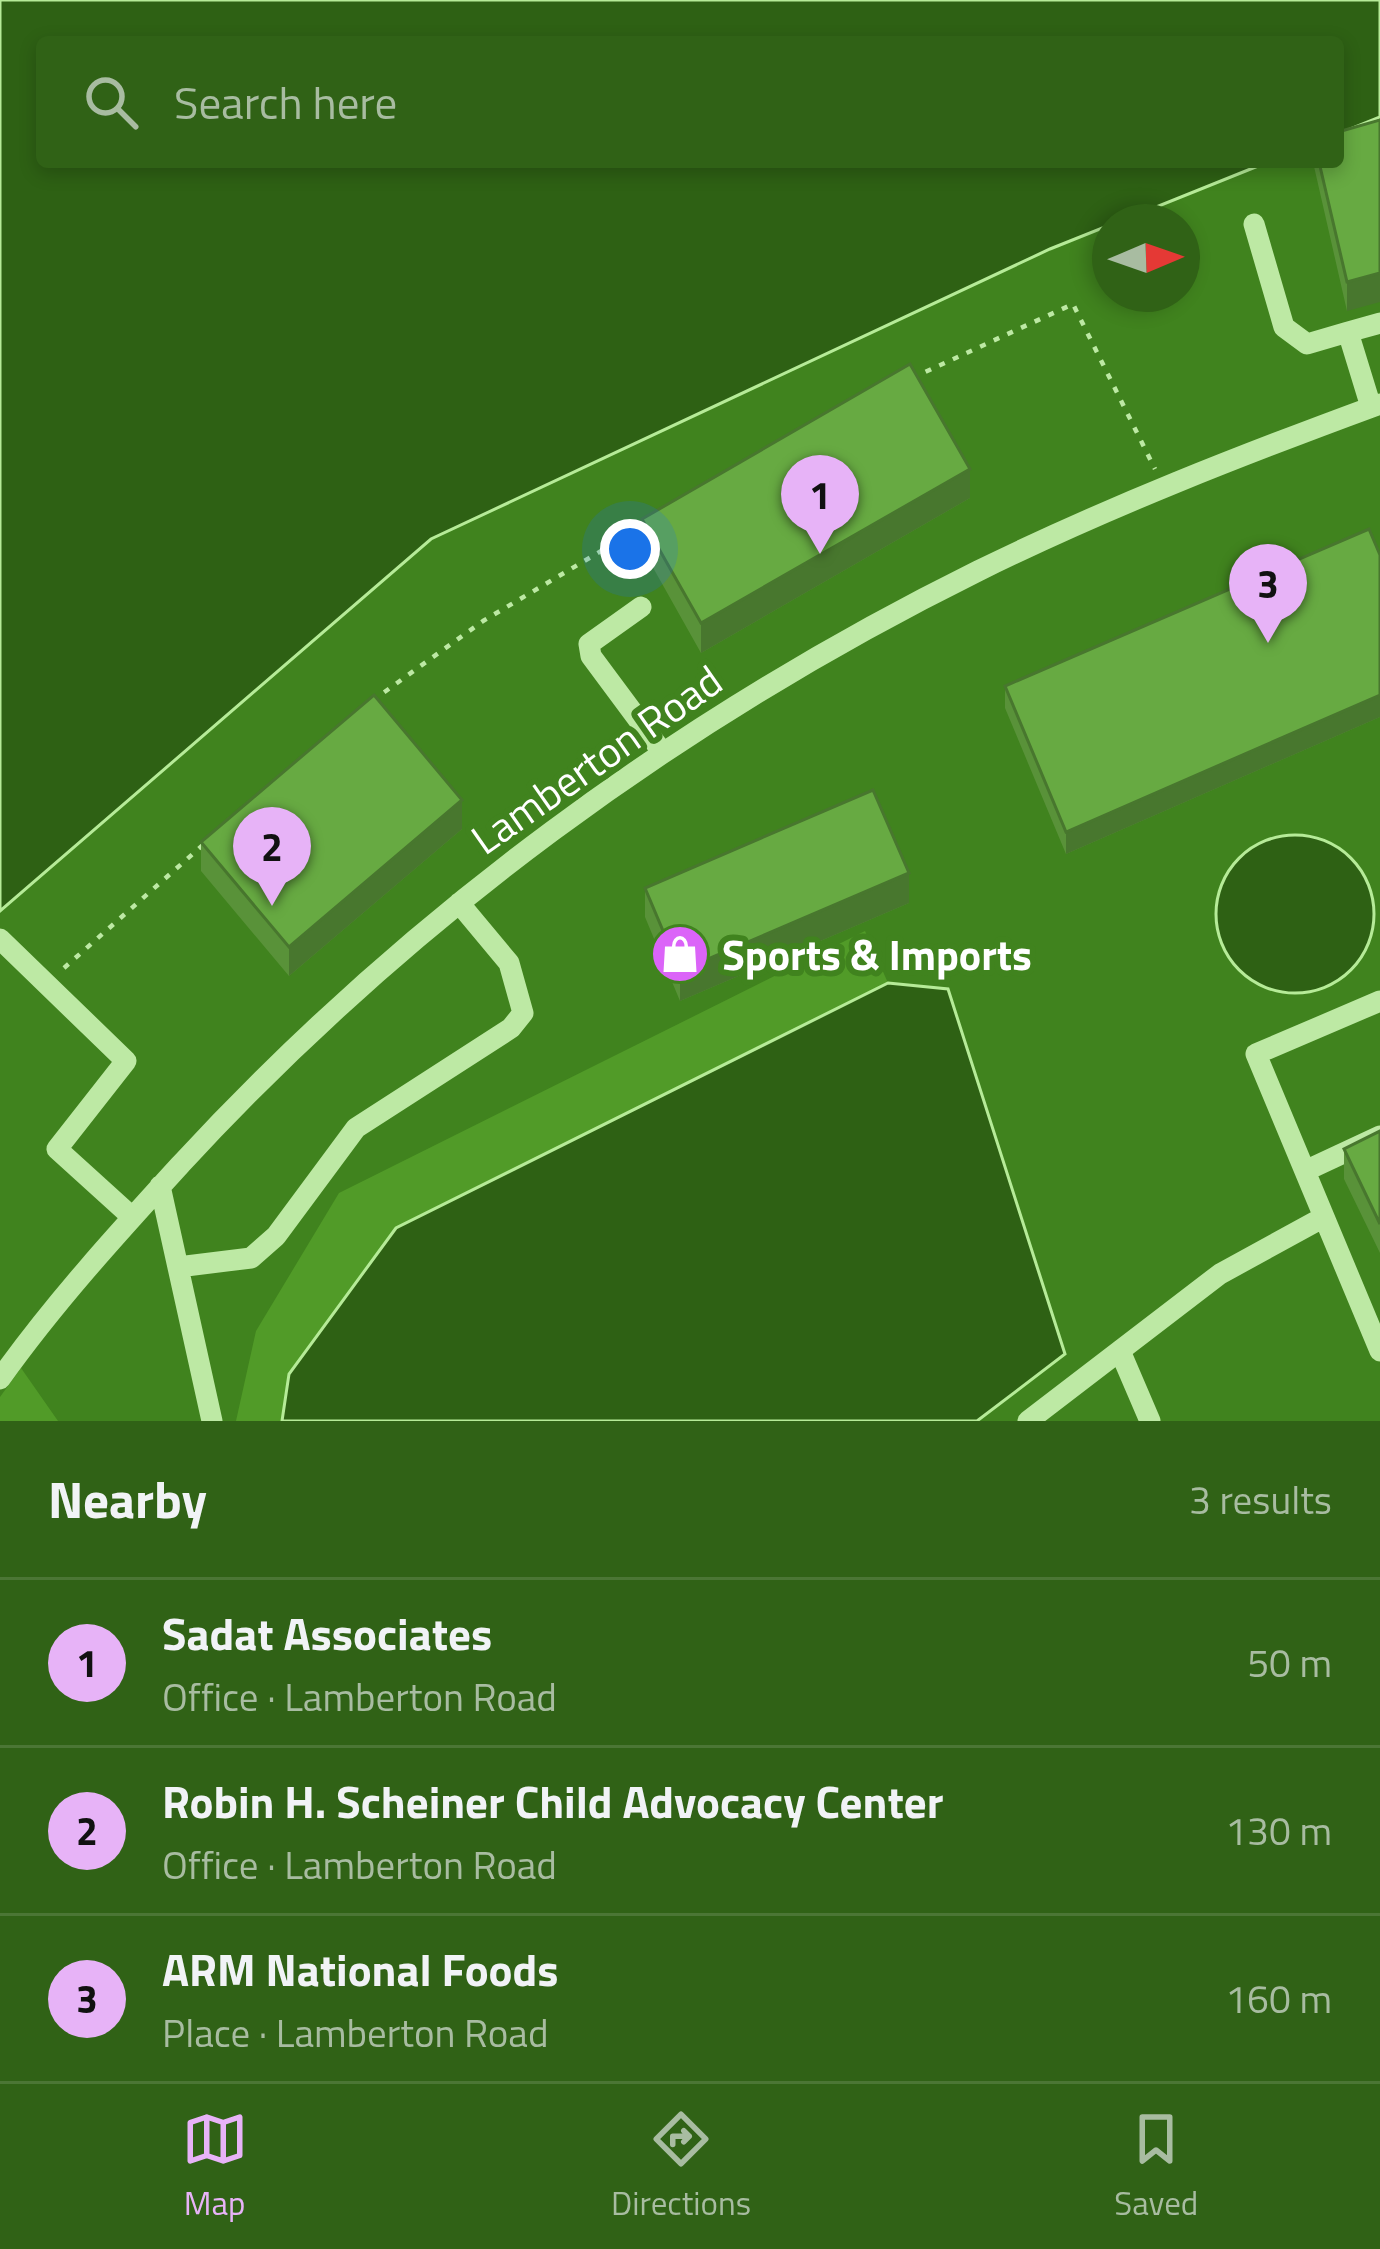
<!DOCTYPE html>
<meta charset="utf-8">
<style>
:root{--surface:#306216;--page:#3c6b23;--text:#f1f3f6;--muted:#a8bca1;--line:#4b7635;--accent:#e7b3f7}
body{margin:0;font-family:"Titillium Web",sans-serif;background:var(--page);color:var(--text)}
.compass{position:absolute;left:1092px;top:204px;width:108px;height:108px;border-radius:50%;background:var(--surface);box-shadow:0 6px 18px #0003;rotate:88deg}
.you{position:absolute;left:630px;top:549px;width:42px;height:42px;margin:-30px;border:9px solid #fff;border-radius:50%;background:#1a73e8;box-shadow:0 0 0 18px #1a73e833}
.badge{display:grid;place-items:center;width:78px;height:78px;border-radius:50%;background:var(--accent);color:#111;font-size:39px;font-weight:700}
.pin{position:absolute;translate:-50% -99px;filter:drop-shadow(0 3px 6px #0008)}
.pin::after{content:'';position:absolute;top:63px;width:42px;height:36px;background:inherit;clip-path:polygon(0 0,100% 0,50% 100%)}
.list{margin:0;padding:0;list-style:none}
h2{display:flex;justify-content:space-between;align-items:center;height:156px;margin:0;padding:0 48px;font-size:51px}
h2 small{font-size:39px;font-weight:400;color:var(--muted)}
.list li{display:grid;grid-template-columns:78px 1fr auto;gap:36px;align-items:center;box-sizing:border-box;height:168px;padding:0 48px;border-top:3px solid var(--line)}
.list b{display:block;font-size:45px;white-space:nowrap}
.list p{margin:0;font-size:39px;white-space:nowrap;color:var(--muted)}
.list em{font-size:39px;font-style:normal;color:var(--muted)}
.icon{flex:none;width:66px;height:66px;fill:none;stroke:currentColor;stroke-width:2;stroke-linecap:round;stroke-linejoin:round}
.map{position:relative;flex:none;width:1380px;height:1421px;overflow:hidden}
.search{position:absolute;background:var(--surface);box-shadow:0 6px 18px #0003;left:36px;right:36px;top:36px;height:132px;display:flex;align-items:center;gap:30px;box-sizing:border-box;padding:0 42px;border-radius:12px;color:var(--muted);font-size:45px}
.sheet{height:660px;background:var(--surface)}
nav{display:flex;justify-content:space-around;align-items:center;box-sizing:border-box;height:168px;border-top:3px solid var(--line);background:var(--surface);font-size:33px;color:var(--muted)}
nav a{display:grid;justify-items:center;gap:6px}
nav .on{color:var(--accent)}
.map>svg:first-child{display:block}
.green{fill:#519b28}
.water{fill:#2e6114;stroke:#b6eb98;stroke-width:3}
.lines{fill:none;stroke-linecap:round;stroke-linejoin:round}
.path{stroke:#bde9a4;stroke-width:4.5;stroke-dasharray:6 9;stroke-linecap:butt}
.minor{stroke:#bde9a4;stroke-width:21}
.wall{fill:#599239}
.shaded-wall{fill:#48772e}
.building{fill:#67aa42;stroke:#48772e;stroke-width:3}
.labels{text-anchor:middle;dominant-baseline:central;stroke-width:12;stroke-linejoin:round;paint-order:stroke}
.street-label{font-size:42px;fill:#fff;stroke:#40831e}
.poi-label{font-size:42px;font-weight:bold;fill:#fff;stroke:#40831e;text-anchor:start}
</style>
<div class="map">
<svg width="1380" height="1421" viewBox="0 0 1380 1421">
<rect width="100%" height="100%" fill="#40831e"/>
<!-- green -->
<path class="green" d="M865,931L888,983L396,1228L289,1374L282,1421H236L256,1331L339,1193Z
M21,1368L58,1421H0V1397Z"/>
<!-- water -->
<path class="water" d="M0,0H1380V117L1338,134V42H42V162H1268L1119,222H1110V225L1050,249L431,539L0,911Z
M1216 914a79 79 0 1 1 158 0a79 79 0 1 1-158 0Z
M888,983L948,989L1065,1354L977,1421H282L289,1374L396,1228Z"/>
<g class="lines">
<!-- path -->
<path class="path" d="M912,378L1073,304L1155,469
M372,701L483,621L645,525
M64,968L204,844"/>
<!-- minor -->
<path class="minor" d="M1254,224L1284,327L1307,344L1348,332L1371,407
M1348,332L1380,323
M641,607L589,644L591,656L663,753
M0,939L126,1061L57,1149L132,1217
M1380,1001L1256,1054L1380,1351
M1305,1171L1380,1136
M160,1186L212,1421
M178,1267L251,1258L276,1236L356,1128L511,1028L523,1013L509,963L459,903
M1120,1351L1150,1421
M0,1379C54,1303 118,1233 181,1164C407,919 679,719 978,571C1108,507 1244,454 1380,404
M1028,1421L1220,1274L1324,1217"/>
</g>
<!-- wall -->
<path class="wall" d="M1380,120L1347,311L1313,162H1338Z
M970,498L701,653L642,548V519Z
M1380,555V717L1066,854L1005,708V686Z
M462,829L289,976L201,871V842Z
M645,888L909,903L680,1001L645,917Z
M1380,1131V1253L1344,1179V1149Z"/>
<!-- shaded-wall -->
<path class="shaded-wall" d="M1380,273V302L1347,311V282Z
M970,469V498L701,653V623Z
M1380,695V717L1066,854V832Z
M462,800V829L289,976V947Z
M909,873V903L680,1001V971Z"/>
<!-- building -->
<path class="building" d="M1380,120V273L1347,282L1319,162H1338V132Z
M910,364L970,469L701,623L642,519Z
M1369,529L1380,555V695L1066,832L1005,686Z
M374,695L462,800L289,947L201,842Z
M873,790L909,873L680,971L645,888Z
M1380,1131V1224L1344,1149Z"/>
<!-- icons -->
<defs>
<symbol id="shop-disc" viewBox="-11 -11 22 22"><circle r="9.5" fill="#db64f8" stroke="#40831e"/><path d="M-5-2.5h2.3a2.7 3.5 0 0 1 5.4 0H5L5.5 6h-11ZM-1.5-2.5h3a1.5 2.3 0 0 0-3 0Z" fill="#fff"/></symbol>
</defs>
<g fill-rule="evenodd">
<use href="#shop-disc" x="647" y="921" width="66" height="66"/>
</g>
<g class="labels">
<!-- street labels -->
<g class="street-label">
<text transform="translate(596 759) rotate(-35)">Lamberton Road</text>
</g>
<!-- poi labels -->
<g class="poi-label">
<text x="722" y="954">Sports &amp; Imports</text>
</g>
</g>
</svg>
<svg class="compass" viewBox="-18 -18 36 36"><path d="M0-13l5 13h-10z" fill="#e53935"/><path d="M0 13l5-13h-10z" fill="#a8bca1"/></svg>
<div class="you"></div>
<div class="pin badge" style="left:820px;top:554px">1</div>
<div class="pin badge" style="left:272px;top:906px">2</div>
<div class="pin badge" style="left:1268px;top:643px">3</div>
<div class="search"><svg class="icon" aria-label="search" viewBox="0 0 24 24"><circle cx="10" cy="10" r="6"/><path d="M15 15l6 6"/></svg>Search here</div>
</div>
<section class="sheet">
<h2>Nearby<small>3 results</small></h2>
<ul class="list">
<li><span class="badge">1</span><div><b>Sadat Associates</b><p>Office · Lamberton Road</p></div><em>50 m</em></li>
<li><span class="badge">2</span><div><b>Robin H. Scheiner Child Advocacy Center</b><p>Office · Lamberton Road</p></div><em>130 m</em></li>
<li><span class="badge">3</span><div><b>ARM National Foods</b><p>Place · Lamberton Road</p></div><em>160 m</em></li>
</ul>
</section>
<nav>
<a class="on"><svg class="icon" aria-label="map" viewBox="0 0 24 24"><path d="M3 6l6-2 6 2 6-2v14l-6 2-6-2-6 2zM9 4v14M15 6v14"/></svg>Map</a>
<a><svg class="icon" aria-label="directions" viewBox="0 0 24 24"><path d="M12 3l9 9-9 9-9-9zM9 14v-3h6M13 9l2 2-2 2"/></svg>Directions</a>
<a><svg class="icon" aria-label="saved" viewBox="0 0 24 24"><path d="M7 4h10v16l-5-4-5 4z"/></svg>Saved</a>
</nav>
